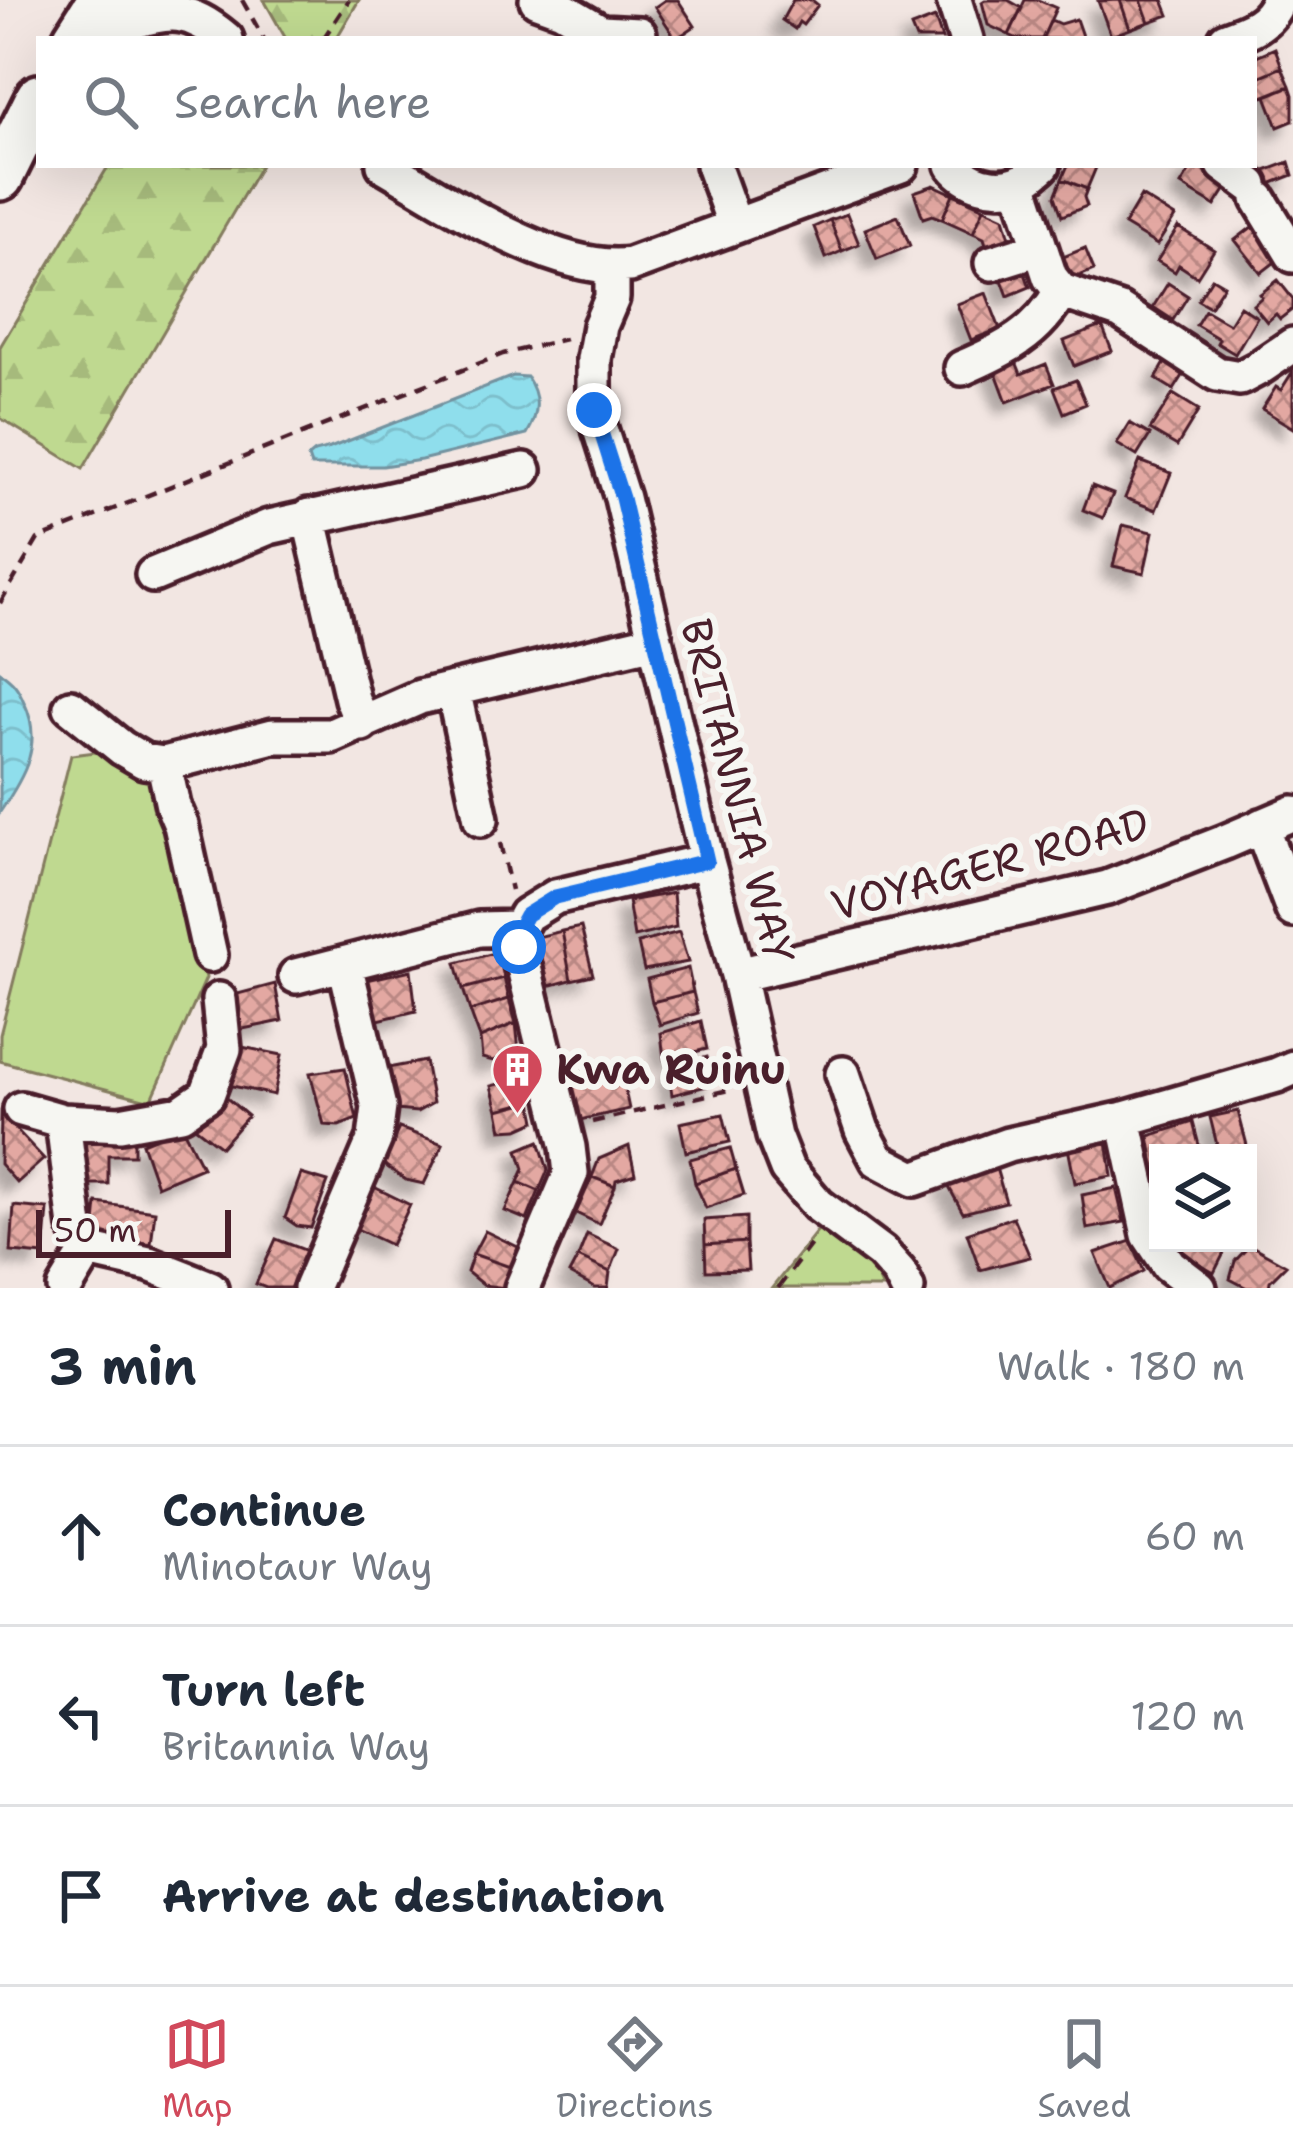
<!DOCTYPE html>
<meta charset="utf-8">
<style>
:root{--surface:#fff;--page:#f2f2f3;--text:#1f2937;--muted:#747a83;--line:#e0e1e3;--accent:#d1495b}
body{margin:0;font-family:"Shantell Sans",sans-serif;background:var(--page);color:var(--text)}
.controls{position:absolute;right:36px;bottom:36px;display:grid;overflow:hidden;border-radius:0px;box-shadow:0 12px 48px #0002}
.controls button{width:108px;height:108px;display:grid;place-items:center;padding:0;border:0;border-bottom:3px solid var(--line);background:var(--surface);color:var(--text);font:60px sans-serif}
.scale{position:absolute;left:36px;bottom:30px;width:195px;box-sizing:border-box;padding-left:12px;border:6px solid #4a1f2b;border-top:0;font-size:33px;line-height:42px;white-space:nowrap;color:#4a1f2b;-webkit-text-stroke:9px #f6f6f2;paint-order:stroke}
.stop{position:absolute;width:36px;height:36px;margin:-27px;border:9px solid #1a73e8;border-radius:50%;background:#fff}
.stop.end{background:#1a73e8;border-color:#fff;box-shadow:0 3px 12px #0008}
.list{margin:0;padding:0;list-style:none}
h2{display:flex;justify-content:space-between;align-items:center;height:156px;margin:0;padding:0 48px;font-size:51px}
h2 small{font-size:39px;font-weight:400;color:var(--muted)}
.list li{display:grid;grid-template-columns:78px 1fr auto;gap:36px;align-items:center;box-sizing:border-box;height:180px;padding:0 48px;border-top:3px solid var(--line)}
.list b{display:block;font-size:45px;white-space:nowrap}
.list p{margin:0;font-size:39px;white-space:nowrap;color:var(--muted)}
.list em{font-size:39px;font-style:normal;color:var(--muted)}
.icon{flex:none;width:66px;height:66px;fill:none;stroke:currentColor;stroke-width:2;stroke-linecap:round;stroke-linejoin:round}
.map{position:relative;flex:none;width:1293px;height:1288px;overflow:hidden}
.search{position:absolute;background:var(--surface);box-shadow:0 12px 48px #0002;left:36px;right:36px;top:36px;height:132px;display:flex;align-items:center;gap:30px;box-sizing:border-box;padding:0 42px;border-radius:0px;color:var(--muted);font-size:45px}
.sheet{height:696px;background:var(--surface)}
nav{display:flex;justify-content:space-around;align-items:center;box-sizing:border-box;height:168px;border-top:3px solid var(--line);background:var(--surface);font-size:33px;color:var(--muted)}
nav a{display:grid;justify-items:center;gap:6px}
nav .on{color:var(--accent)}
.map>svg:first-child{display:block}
.green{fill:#bfd990;stroke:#847c5e;stroke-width:3}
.forest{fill:url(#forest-firs);stroke:#847c5e;stroke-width:3}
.water{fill:url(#water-waves);stroke:#73929f;stroke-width:3}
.building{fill:url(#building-cross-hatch);stroke:#4a1f2b;stroke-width:3;filter:url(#shadow)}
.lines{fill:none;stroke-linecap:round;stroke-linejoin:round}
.minor-casing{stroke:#4a1f2b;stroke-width:42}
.highway-casing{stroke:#4a1f2b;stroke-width:54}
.path{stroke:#4a1f2b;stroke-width:4.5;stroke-dasharray:12 9;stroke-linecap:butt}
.minor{stroke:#f6f6f2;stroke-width:33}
.highway{stroke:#f6f6f2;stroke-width:45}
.route{stroke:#1a73e8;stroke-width:15}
.labels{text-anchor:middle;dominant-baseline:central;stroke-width:12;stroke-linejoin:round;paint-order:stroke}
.street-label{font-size:42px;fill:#4a1f2b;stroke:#f6f6f2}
.poi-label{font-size:42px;font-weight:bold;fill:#4a1f2b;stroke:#f6f6f2;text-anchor:start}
</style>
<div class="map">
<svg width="1293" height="1288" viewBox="0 0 1293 1288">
<defs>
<pattern id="forest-firs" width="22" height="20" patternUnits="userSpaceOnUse" patternTransform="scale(3)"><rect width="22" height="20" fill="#bfd990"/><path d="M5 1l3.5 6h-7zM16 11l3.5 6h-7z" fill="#a6ba7c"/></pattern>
<pattern id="water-waves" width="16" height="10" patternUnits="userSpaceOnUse" patternTransform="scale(3)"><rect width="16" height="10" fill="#8fdeec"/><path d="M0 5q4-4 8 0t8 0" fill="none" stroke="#7dbecb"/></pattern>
<pattern id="building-cross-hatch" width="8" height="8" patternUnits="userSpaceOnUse" patternTransform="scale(3)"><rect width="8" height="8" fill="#e3a8a2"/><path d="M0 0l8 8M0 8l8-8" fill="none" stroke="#ba8884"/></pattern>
<filter id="shadow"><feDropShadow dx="-11" dy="11" stdDeviation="6" flood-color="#0004"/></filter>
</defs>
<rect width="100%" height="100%" fill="#f2e6e2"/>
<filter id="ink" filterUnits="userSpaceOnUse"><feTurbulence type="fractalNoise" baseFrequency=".00833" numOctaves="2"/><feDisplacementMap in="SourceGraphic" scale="24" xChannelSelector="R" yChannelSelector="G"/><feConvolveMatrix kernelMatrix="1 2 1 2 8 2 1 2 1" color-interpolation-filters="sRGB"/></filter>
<g filter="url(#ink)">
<!-- green -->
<path class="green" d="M103,751L148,780L156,806L166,807L206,978L151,1101L0,1061V1035L71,755Z
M821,1226L876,1273L883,1288H772Z"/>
<!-- forest -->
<path class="forest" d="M264,0H359L336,39H286Z
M109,165H261L83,469L0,418V347Z"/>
<!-- water -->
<path class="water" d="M513,376L527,377C540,396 539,414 527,434L421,460L383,466H311L308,457L314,452L330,448Z
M0,672C13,681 18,687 24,702C44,744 24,777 0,812Z"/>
<!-- building -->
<path class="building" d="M665,0H678L695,26L676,39L655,7Z
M793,0H812L818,5L803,25L799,22L795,29L782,20Z
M985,0H1008L1022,8L1009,35L988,25L982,2Z
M1025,0H1038L1056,8L1042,39H1018L1009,35Z
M1120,0H1141L1149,22L1130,29Z
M1120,0L1130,29L1111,36L1098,1Z
M1141,0H1163L1169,15L1149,22Z
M935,18L942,39H916L911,27Z
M1076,19L1083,39H1042L1051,20L1060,24Z
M1275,48L1282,67L1254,79V57Z
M1282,67L1290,86L1255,100L1254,79Z
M1290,86L1293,95V121L1278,127L1266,96Z
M1289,162L1293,175L1270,184L1265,171Z
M1068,165H1097L1087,189L1062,179Z
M1193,165H1198L1229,184L1215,206L1181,185Z
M1062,179L1087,189L1084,197L1087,206L1062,216L1055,196Z
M934,185L953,194L942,219L932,215L923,218L914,192Z
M953,194L984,208L973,233L942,219Z
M1141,196L1175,217L1157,245L1124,225Z
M984,208L1004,217L1011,241L987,248L984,238L973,233Z
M847,214L859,244L842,251L830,220Z
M898,216L910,246L877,259L865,229Z
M830,220L842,251L826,258L814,227Z
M1257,223L1283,256L1261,273L1235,240Z
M1178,227L1214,250L1197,277L1179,265L1175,272L1157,261Z
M1085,248L1094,270L1072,279L1063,257Z
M1021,263L1030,287L1008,296L999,272Z
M1212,278L1224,285L1210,307L1198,300Z
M1278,280L1293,299V309L1280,319L1276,314L1267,322L1253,305L1262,297L1260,294Z
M1168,283L1188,296L1173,320L1153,307Z
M986,293L1000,329L971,340L957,304Z
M1240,306L1257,317L1235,354L1217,343L1219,339L1196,325L1205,310L1229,324Z
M1102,326L1112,351L1074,366L1064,341Z
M1013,354L1021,374L1046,364L1054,384L1007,402L992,362Z
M1167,359L1186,371L1174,390L1156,379Z
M1293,371V428L1262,409L1276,387L1281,390Z
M1076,380L1086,404L1064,413L1054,388Z
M1173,394L1199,410L1177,446L1150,430Z
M1130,423L1150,435L1137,456L1117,444Z
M1140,461L1171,473L1156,510L1125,498Z
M1092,486L1113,494L1103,518L1083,510Z
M1123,525L1153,532L1144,573L1113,566Z
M673,893L676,927L634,937L628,901Z
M581,927L593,975L571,980L562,931Z
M562,931L571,980L549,986L537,937Z
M679,932L688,962L644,970L638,943Z
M498,952L504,978L463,989L456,963Z
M688,968L693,992L652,1002L647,979Z
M411,970L416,1011L374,1021L367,980Z
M504,978L509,999L470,1011L463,989Z
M275,984L282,1021L238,1030L230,996Z
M693,992L698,1013L660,1025L652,1002Z
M509,999L516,1023L480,1038L470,1011Z
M701,1021L707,1049L664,1059L661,1033Z
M516,1023L519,1051L493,1061L482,1058L480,1038Z
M237,1046L282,1055L274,1095L228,1085Z
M707,1057L715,1084L672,1095L668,1068Z
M425,1061L433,1103L417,1112L396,1110L388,1068Z
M619,1062L629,1109L580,1120L570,1074Z
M345,1068L357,1119L339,1126L324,1125L310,1073Z
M526,1077L532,1101L498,1110L491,1086Z
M222,1094L248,1116L221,1147L191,1124Z
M532,1101L536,1121L518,1129L502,1130L498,1110Z
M1238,1111L1248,1149L1219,1153L1210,1117Z
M1,1113L44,1159L17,1183L0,1164Z
M723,1114L730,1142L686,1152L680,1123Z
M1193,1122L1201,1153H1158V1170H1155L1149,1136Z
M182,1127L202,1167L157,1186L142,1143Z
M399,1128L443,1144L424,1184L406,1180L383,1164Z
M85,1133H134V1155H108V1184H84Z
M539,1141L548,1170L539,1191L518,1182L524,1169L518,1150Z
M1107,1141L1112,1176L1075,1183L1068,1148Z
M629,1146L635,1174L616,1180L615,1186L592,1177L599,1159Z
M730,1148L736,1169L695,1183L690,1159Z
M996,1168L1006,1202L963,1213L945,1180Z
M736,1169L744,1195L706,1208L695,1183Z
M301,1174L328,1182L311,1228L297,1226L285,1218Z
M592,1177L615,1186L599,1224L576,1213Z
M518,1182L539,1191L527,1220L505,1211Z
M374,1187L410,1205L391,1245L355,1228Z
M1116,1188L1124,1222L1087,1229L1082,1195Z
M97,1203L155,1211L151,1244L94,1233Z
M14,1206L48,1209L44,1255L11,1252Z
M746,1217V1242L705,1245L704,1220Z
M1013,1217L1030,1257L980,1270L967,1233Z
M485,1231L518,1247L513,1268L473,1254Z
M587,1234L619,1249L610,1272L578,1257Z
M276,1239L310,1252L290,1288H266L256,1284Z
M1131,1241L1144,1271L1110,1288L1095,1253Z
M746,1242L748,1270L706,1271L705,1245Z
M1182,1243H1229L1214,1273L1178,1252Z
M1250,1245L1286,1265L1270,1281L1269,1288H1247L1230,1279L1235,1261Z
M473,1254L513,1268L506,1288L483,1285L467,1272Z
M578,1257L610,1272L608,1288H595L569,1274Z"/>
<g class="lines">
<defs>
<path id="minor" d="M537,0L562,9L601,32L639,34
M954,0L966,39
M123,24C170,11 186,6 226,39
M1226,39C1249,31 1269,24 1278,0
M384,165C448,202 556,275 630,265L901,165
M713,165L735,226
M953,165C967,183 995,192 1018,183C1027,180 1036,171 1043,165
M1224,165L1251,185
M1019,183L1050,277L1061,291L1120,311L1217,374L1240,378L1259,368L1293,345
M1259,199L1293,255
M992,263L1040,248
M612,268V298L600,326L594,359V410L622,498L707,861L738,975L774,1136L787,1169L818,1205L881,1252L899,1272L907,1288
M962,368C1004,350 1039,333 1061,291
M309,516L352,699L362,724
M153,575L269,527L524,470
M453,689L481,819
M71,707L122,748L144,761L164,764L273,736H331L420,697L655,641
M164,764L173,806L181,825L210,955
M1261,826L1293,910
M738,975L1107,888L1225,842L1293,813
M296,976L479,929L519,928
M843,1074L862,1130L878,1160L914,1179L1008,1145L1124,1119L1277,1075L1293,1068
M21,1109L63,1121L120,1124L181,1113L207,1095L224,1049L219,1000
M1124,1119L1149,1235L1169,1265L1199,1288
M63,1121L76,1227L88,1250
M65,1288L88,1250L149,1264L210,1288
M311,1288L375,1138L379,1107L345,964
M522,1288L571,1173L568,1147L519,947V928L526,915L555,897L707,861"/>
<path id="highway" d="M76,39L101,0
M113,39L140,0
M0,177L39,98"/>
</defs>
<!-- minor casing -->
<use href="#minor" class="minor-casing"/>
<!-- highway casing -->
<use href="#highway" class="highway-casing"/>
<!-- path -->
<path class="path" d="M242,0L264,39
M323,39L349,0
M0,603L38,539L503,354L565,339
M500,843L511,890
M592,1122L733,1089
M778,1288L814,1240"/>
<!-- minor -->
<use href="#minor" class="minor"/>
<!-- highway -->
<use href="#highway" class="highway"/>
</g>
</g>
<g class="lines" filter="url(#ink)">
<!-- route -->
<path class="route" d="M519,947V928L526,915L555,897L707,861L622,498L594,410"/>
</g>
<!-- icons -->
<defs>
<symbol id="building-pin" viewBox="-11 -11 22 30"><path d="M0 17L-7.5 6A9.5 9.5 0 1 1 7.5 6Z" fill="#d1495b" stroke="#f6f6f2"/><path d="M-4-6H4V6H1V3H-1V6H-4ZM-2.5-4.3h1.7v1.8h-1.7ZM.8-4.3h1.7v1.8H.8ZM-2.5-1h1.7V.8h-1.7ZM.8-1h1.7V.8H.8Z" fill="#fff"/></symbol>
</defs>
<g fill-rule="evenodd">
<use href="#building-pin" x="488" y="1040" width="59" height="81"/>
</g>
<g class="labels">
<!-- street labels -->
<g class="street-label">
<text transform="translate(738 791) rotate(76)">BRITANNIA WAY</text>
<text transform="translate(990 864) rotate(-15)">VOYAGER ROAD</text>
</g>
<!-- poi labels -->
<g class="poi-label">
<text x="556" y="1069">Kwa Ruinu</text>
</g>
</g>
</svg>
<div class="controls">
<button><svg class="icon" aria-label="layers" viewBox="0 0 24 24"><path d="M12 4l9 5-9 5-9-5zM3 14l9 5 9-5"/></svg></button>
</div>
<div class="scale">50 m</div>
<div class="stop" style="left:519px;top:947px"></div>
<div class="stop end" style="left:594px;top:410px"></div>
<div class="search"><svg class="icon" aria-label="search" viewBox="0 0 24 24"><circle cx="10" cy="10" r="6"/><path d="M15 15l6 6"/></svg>Search here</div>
</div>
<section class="sheet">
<h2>3 min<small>Walk · 180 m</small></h2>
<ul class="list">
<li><svg class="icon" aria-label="ahead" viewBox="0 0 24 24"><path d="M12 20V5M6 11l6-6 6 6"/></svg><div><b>Continue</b><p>Minotaur Way</p></div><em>60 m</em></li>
<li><svg class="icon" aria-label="left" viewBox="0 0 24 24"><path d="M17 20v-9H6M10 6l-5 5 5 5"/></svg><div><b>Turn left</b><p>Britannia Way</p></div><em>120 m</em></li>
<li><svg class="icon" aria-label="arrive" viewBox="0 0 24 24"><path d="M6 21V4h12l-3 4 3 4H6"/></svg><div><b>Arrive at destination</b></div></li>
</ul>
</section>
<nav>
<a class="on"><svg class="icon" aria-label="map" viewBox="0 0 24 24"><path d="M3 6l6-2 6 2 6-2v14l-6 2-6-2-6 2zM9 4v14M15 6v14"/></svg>Map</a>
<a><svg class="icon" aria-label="directions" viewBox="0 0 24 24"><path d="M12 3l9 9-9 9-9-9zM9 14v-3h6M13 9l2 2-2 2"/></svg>Directions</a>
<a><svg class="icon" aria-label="saved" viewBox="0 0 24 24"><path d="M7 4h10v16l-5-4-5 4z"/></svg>Saved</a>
</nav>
